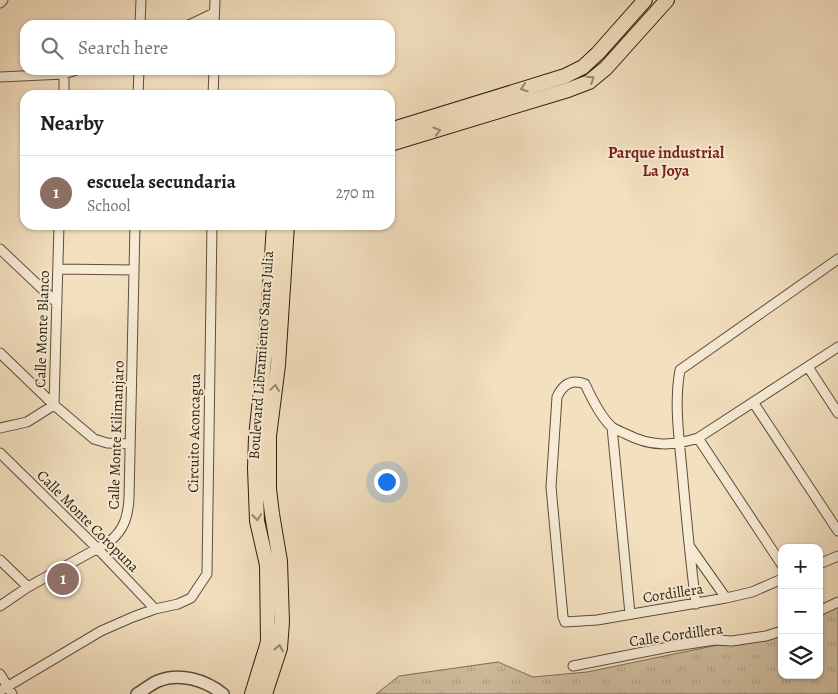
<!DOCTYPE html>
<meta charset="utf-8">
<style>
:root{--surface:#fff;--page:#f6f6f6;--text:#202124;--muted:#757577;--line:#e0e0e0;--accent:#8f2418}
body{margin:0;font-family:Alegreya,serif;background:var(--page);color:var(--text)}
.controls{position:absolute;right:15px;bottom:15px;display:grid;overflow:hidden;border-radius:10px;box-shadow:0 1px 4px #0004}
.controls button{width:45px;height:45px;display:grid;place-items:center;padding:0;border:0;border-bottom:1px solid var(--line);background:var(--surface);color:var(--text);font:25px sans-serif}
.you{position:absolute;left:386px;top:481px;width:18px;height:18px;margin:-12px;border:4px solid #fff;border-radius:50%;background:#1a73e8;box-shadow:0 0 0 8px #1a73e833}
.badge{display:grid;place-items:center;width:32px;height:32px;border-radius:50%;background:var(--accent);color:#fff;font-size:16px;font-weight:700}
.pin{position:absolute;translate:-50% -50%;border:2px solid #fff;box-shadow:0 1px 5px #0006}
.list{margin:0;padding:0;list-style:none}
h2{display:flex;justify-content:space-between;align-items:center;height:65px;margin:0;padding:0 20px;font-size:21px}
h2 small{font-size:16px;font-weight:400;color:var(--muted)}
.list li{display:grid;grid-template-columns:32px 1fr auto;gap:15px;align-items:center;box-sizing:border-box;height:75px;padding:0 20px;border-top:1px solid var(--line)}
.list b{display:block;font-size:19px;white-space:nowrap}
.list p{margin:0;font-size:16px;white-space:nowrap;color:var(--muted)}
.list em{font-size:16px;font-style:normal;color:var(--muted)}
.icon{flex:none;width:28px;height:28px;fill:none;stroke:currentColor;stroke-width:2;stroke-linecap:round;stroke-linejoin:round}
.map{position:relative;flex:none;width:838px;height:694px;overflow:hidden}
.search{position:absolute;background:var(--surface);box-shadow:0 1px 4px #0004;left:20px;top:20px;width:375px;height:55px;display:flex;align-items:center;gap:12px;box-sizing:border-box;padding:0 18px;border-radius:15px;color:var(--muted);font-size:19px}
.panel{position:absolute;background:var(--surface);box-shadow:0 1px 4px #0004;left:20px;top:90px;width:375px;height:140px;border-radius:15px}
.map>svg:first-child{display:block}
.grass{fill:url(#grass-tufts);stroke:#7e6e58}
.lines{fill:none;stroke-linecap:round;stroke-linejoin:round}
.minor-casing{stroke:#5e4e3a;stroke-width:11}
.tertiary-casing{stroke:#5e4e3a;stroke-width:14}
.primary-casing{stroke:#2c1e0e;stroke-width:16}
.minor{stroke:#f7ebd5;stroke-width:9}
.tertiary{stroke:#f7ebd5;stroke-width:11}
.primary{stroke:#f3e0bf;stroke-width:14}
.oneway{stroke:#99896f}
.labels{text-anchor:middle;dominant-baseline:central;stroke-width:4;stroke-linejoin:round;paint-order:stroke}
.street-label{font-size:15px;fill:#2c1e0e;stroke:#f7ebd5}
.neighbourhood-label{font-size:16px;font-weight:bold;fill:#7a1f14;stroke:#f7ebd5}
</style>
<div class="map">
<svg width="838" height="694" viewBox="0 0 838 694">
<defs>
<pattern id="grass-tufts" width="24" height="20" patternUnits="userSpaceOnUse" patternTransform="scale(1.25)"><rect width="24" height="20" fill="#d1bfa1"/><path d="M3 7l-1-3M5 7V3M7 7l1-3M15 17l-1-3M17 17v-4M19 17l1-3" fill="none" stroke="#b4a489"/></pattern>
</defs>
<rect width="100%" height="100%" fill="#f3e0bf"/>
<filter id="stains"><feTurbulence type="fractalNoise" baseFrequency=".004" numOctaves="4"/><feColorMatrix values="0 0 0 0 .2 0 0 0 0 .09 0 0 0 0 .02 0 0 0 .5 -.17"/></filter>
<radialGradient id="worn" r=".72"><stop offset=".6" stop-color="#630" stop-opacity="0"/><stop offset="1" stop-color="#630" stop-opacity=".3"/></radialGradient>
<!-- grass -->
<path class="grass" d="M838,607V694H376L399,676L498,662L533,677L587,672L737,641L782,626V675H819V613Z"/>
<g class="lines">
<defs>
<path id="minor" d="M0,3L3,0
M140,25L141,0
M189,25L214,13
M214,25L215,0
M0,77L64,74L76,70
M64,95V74
M138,95L139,70
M213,95L214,70
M0,249L57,303
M58,269L134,270
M0,353L54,405L94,439L107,443L130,444
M808,367L838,413
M753,402L838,531
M612,427L630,614
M0,428L27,422L54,405L59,225
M698,438L782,565
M0,453L98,549L155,609
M690,547L726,598
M0,560L28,587
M819,564L838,556
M782,579L752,592L726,598L597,620L565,622L563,617L551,487L557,397C563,384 572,379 585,384C591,397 601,418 612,427C616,430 622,432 626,434C651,447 673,446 698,438L838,347
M696,604C690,559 686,514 682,470C679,437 674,402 680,370L838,259
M0,606L28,587L109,542C124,530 128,517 129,498L135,225
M819,611L838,602
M573,666L669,647L715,640L732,641L766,636L782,631
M0,674L12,694
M0,691L101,631L133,617L155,609L178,604L191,598L207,574L212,225"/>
<path id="tertiary" d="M137,694C144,690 151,684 158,681C180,672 205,680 223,694"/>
<path id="primary" d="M390,130L565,76L583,67L598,53L645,0
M390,144L568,90L589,82L606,68L667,0
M252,694L268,642L267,565L257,521L255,468L256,437L267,332L274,225
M265,694L280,648L282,622L280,561L272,514L269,489V436L278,365L287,225"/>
</defs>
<!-- minor casing -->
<use href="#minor" class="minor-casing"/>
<!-- tertiary casing -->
<use href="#tertiary" class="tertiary-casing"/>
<!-- primary casing -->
<use href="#primary" class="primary-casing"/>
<!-- minor -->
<use href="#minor" class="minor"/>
<!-- tertiary -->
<use href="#tertiary" class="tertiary"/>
<!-- primary -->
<use href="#primary" class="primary"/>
</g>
<!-- one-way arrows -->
<defs><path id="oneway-chevron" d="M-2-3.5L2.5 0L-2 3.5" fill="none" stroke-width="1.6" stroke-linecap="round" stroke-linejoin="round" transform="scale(1.25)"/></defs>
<g class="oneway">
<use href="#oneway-chevron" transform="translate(591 79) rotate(-33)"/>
<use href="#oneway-chevron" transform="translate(524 88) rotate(162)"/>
<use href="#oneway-chevron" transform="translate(437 131) rotate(-16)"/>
<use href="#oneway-chevron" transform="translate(275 388) rotate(-82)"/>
<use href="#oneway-chevron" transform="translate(257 517) rotate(84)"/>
<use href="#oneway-chevron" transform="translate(279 648) rotate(-80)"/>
</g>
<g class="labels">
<!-- street labels -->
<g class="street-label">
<text transform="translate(42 329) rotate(-88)">Calle Monte Blanco</text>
<text transform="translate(261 355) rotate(-86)">Boulevard Libramiento Santa Julia</text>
<text transform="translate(194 433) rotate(-89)">Circuito Aconcagua</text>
<text transform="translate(116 435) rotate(-88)">Calle Monte Kilimanjaro</text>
<text transform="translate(88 521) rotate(45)">Calle Monte Coropuna</text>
<text transform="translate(673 593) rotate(-9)">Cordillera</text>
<text transform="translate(676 635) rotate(-8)">Calle Cordillera</text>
</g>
<!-- neighbourhood labels -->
<g class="neighbourhood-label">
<text x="666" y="153">Parque industrial<tspan x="666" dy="18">La Joya</tspan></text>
</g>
</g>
<rect width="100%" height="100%" filter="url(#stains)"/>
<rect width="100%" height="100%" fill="url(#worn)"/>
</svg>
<div class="controls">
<button>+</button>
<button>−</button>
<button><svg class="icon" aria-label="layers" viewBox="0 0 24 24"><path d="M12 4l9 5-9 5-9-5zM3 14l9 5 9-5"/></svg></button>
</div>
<div class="you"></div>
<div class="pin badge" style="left:63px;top:579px;background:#8d6e63">1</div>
<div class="search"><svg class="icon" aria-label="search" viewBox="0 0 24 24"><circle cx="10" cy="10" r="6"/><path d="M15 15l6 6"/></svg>Search here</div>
<section class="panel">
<h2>Nearby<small></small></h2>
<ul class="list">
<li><span class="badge" style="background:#8d6e63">1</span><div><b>escuela secundaria</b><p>School</p></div><em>270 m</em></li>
</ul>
</section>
</div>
